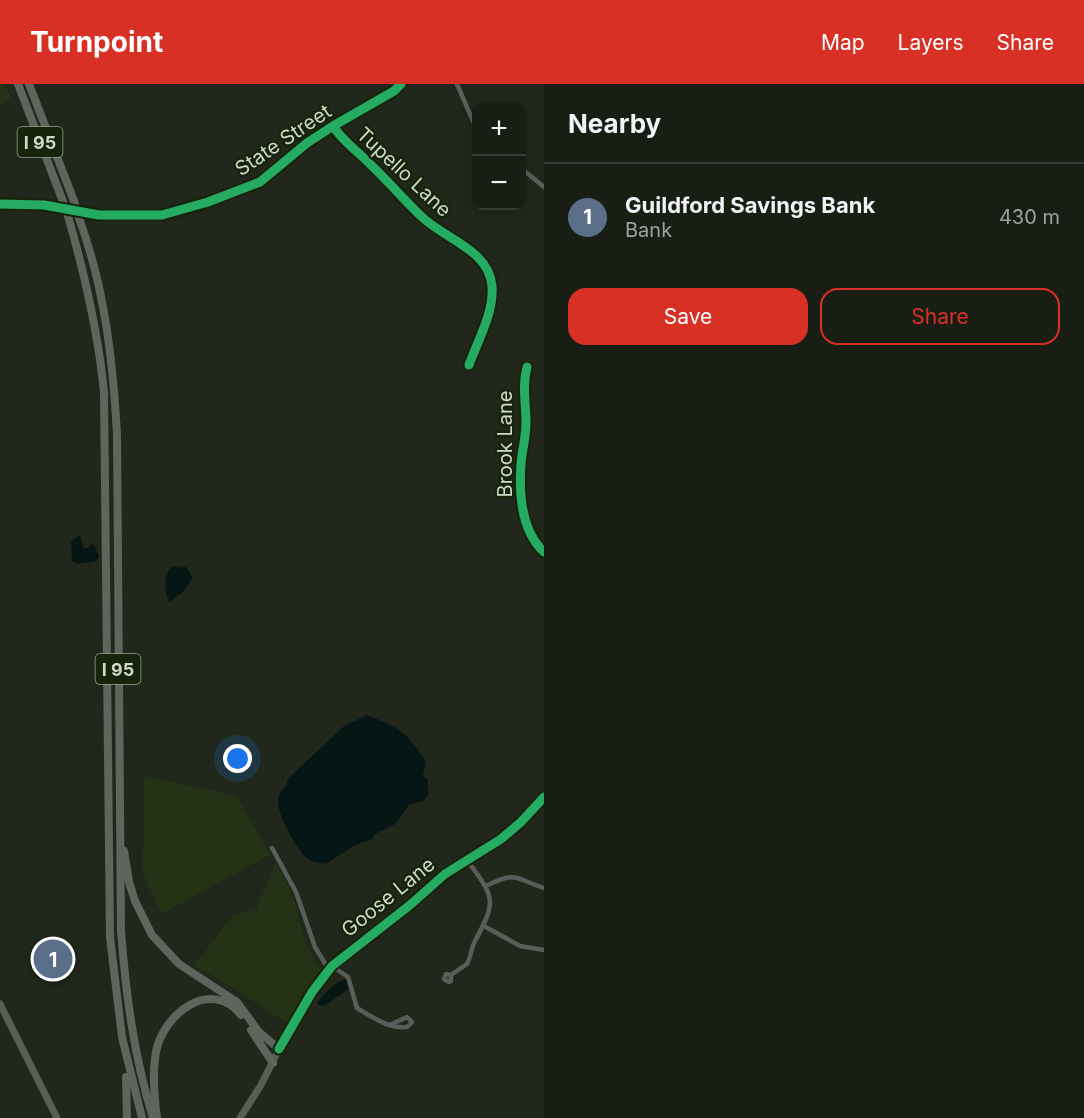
<!DOCTYPE html>
<meta charset="utf-8">
<style>
:root{--surface:#191e14;--page:#262b22;--text:#f1f3f6;--muted:#9fa2a0;--line:#373c34;--accent:#d93025}
body{margin:0;font-family:Inter,sans-serif;background:var(--page);color:var(--text)}
.controls{position:absolute;right:18px;top:18px;display:grid;overflow:hidden;border-radius:12px;box-shadow:0 3px 15px #0003}
.controls button{width:54px;height:54px;display:grid;place-items:center;padding:0;border:0;border-bottom:2px solid var(--line);background:var(--surface);color:var(--text);font:30px sans-serif}
.you{position:absolute;left:238px;top:675px;width:21px;height:21px;margin:-15px;border:4px solid #fff;border-radius:50%;background:#1a73e8;box-shadow:0 0 0 9px #1a73e833}
.badge{display:grid;place-items:center;width:39px;height:39px;border-radius:50%;background:var(--accent);color:#fff;font-size:20px;font-weight:700}
.pin{position:absolute;translate:-50% -50%;border:3px solid #fff;box-shadow:0 2px 6px #0006}
.list{margin:0;padding:0;list-style:none}
h2{display:flex;justify-content:space-between;align-items:center;height:78px;margin:0;padding:0 24px;font-size:26px}
h2 small{font-size:20px;font-weight:400;color:var(--muted)}
.list li{display:grid;grid-template-columns:39px 1fr auto;gap:18px;align-items:center;box-sizing:border-box;height:108px;padding:0 24px;border-top:2px solid var(--line)}
.list b{display:block;font-size:22px;white-space:nowrap}
.list p{margin:0;font-size:20px;white-space:nowrap;color:var(--muted)}
.list em{font-size:20px;font-style:normal;color:var(--muted)}
.actions{display:flex;gap:12px;padding:18px 24px}
.actions a{flex:1;padding:14px 0;border:2px solid var(--accent);border-radius:18px;text-align:center;font-size:21px;color:var(--accent)}
.actions .main{background:var(--accent);color:#fff}
.map{position:relative;flex:none;width:544px;height:1034px;overflow:hidden}
header{display:flex;align-items:center;gap:36px;box-sizing:border-box;height:84px;padding:0 30px;background:var(--accent);color:#fff}
header strong{font-size:28px}
nav{display:flex;gap:33px;margin-inline-start:auto;font-size:21px}
main{display:flex}
aside{flex:1;background:var(--surface)}
.map>svg:first-child{display:block}
.built{fill:#243216}
.water{fill:#061614}
.lines{fill:none;stroke-linecap:round;stroke-linejoin:round}
.minor{stroke:#5a5e5b;stroke-width:4.5}
.tertiary{stroke:#5a5e5b;stroke-width:5}
.primary{stroke:#585f57;stroke-width:7}
.motorway{stroke:#5d655d;stroke-width:8}
.motorway-bridge{stroke:#5d655d;stroke-width:8}
.cycleway-casing{stroke:#17240c;stroke-width:13}
.cycleway{stroke:#26ab63;stroke-width:9}
.labels{text-anchor:middle;dominant-baseline:central;stroke-width:5;stroke-linejoin:round;paint-order:stroke}
.shield{fill:#17240c;stroke:#98a290;stroke-width:1.5}
.shield-label{font-size:18px;font-weight:bold;fill:#cfd8c8}
.street-label{font-size:20px;fill:#cfd8c8;stroke:#17240c}
</style>
<header>
<strong>Turnpoint</strong>
<nav><a>Map</a><a>Layers</a><a>Share</a></nav>
</header>
<main>
<div class="map">
<svg width="544" height="1034" viewBox="0 0 544 1034">
<rect width="100%" height="100%" fill="#21281b"/>
<!-- built -->
<path class="built" d="M0,0H5L11,14L0,23Z
M144,692L237,712L270,771L161,830L143,789Z
M275,779L287,799L295,818L306,861L322,887L288,940L224,898L194,882L233,831L256,826Z"/>
<!-- water -->
<path class="water" d="M80,451L84,464H88L93,459L99,472L97,477L77,480L72,477L71,457Z
M172,482L186,483L193,494L182,509L169,518C164,507 163,491 172,482Z
M367,631C400,644 406,647 426,678L423,692L428,696V711L423,717L409,721L395,740L375,750L372,755L355,761L326,780C320,779 313,779 308,775C298,768 277,730 278,717C278,711 282,705 287,702V695L293,690L344,642Z
M343,896H347L349,905L324,922L317,920C323,910 333,901 343,896Z"/>
<g class="lines">
<!-- minor -->
<path class="minor" d="M457,0L476,44
M333,42C343,58 358,67 371,81C389,98 405,117 422,133C445,155 489,166 492,202C494,229 478,256 469,281
M522,85L544,103
M527,283C522,302 526,320 526,339C526,353 522,366 521,380C519,409 521,447 544,468
M272,764L296,808L315,863L329,886
M486,802C518,786 515,795 544,804
M484,842L520,862L544,866
M332,882L348,893L357,924C372,933 389,945 407,943L412,938L407,933L390,941
M451,891V897L449,898L444,895L446,890L451,891L467,880C471,873 471,864 475,857C497,816 495,814 467,776"/>
<!-- tertiary -->
<path class="tertiary" d="M0,120L44,121L99,131H162L208,118L260,98L307,59L333,42L394,7L401,0
M279,965L312,908L332,882L410,821L445,790L501,755L521,738L544,713"/>
<!-- primary -->
<path class="primary" d="M0,920L57,1034
M240,1034L261,1001L279,965"/>
<!-- motorway -->
<path class="motorway" d="M18,0L62,115
M29,0L74,117
M68,132C85,191 98,248 104,308L110,853L122,953L142,1034
M80,137C105,206 113,278 117,351L121,847C126,911 134,973 153,1034
M124,767L129,798L135,817L152,851L179,880L237,918L259,948L279,965
M251,946L273,979
M126,993L127,1034
M157,1034C154,1012 152,990 156,968C163,930 211,893 241,931"/>
<!-- motorway-bridge -->
<path class="motorway-bridge" d="M62,115L68,132
M74,117L80,137"/>
<defs>
<path id="cycleway" d="M333,42C343,58 358,67 371,81C389,98 405,117 422,133C445,155 489,166 492,202C494,229 478,256 469,281
M0,120L44,121L99,131H162L208,118L260,98L307,59L333,42L394,7L401,0
M527,283C522,302 526,320 526,339C526,353 522,366 521,380C519,409 521,447 544,468
M279,965L312,908L332,882L410,821L445,790L501,755L521,738L544,713"/>
</defs>
<!-- cycleway casing -->
<use href="#cycleway" class="cycleway-casing"/>
<!-- cycleway -->
<use href="#cycleway" class="cycleway"/>
</g>
<g class="labels">
<!-- shield labels -->
<g class="shield">
<rect x="17.5" y="43" width="45" height="30" rx="4.5"/>
<rect x="95.5" y="570" width="45" height="30" rx="4.5"/>
</g>
<g class="shield-label">
<text x="40" y="58">I 95</text>
<text x="118" y="585">I 95</text>
</g>
<!-- street labels -->
<g class="street-label">
<text transform="translate(283 56) rotate(-34)">State Street</text>
<text transform="translate(404 88) rotate(43)">Tupello Lane</text>
<text transform="translate(505 360) rotate(-90)">Brook Lane</text>
<text transform="translate(388 813) rotate(-39)">Goose Lane</text>
</g>
</g>
</svg>
<div class="controls">
<button>+</button>
<button>−</button>
</div>
<div class="you"></div>
<div class="pin badge" style="left:53px;top:875px;background:#5c6f8a">1</div>
</div>
<aside>
<h2>Nearby<small></small></h2>
<ul class="list">
<li><span class="badge" style="background:#5c6f8a">1</span><div><b>Guildford Savings Bank</b><p>Bank</p></div><em>430 m</em></li>
</ul>
<div class="actions"><a class="main">Save</a><a>Share</a></div>
</aside>
</main>
